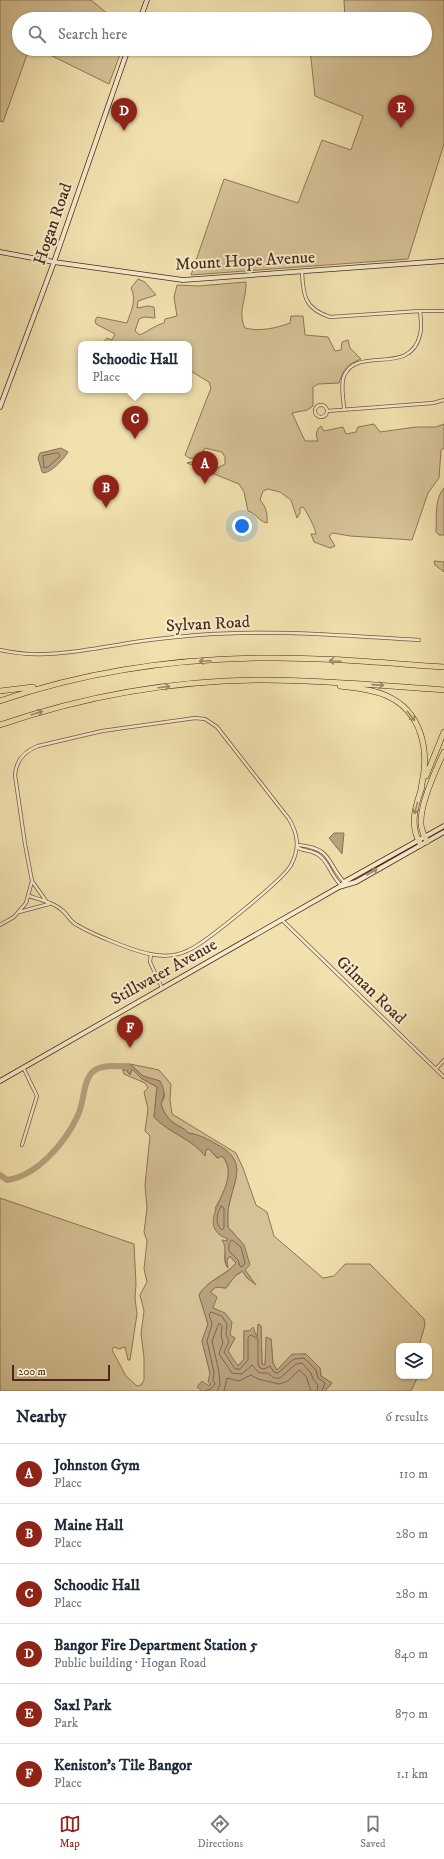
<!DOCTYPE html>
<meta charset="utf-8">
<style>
:root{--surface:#fff;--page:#f6f6f7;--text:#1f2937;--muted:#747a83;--line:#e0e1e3;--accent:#8f2418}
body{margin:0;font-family:"IM FELL DW Pica",serif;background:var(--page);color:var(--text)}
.controls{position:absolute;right:12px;bottom:12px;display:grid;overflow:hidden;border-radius:8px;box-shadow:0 1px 3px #0004}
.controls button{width:36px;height:36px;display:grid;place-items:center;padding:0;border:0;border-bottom:1px solid var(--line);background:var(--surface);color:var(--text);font:20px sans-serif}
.scale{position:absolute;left:12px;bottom:10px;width:98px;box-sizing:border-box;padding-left:4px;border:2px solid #4a291b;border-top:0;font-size:11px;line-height:14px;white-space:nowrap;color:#4a291b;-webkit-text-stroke:3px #f6eccb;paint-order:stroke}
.you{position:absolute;left:242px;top:526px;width:14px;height:14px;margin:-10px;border:3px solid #fff;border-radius:50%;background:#1a73e8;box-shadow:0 0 0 6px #1a73e833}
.badge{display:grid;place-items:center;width:26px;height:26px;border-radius:50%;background:var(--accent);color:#fff;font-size:13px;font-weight:700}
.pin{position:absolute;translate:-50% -33px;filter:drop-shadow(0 1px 2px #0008)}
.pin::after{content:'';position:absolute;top:21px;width:14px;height:12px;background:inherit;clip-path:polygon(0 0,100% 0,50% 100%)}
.popup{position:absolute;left:78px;top:341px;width:114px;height:52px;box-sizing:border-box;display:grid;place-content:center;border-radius:8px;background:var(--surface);filter:drop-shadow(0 1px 3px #0005);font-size:13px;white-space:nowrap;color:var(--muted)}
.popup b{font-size:15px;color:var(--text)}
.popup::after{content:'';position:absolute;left:50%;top:100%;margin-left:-8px;border:8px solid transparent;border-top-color:var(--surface)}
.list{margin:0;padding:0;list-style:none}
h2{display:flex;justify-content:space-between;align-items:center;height:52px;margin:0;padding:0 16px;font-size:17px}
h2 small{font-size:13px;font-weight:400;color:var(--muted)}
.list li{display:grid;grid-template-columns:26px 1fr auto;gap:12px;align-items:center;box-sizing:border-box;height:60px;padding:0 16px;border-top:1px solid var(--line)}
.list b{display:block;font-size:15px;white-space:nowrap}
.list p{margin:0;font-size:13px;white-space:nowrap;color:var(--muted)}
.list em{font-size:13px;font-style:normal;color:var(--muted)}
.icon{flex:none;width:22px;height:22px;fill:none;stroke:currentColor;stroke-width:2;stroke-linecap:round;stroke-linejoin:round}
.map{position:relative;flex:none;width:444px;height:1391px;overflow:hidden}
.search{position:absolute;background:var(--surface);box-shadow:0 1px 3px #0004;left:12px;right:12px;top:12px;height:44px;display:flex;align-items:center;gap:10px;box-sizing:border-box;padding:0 14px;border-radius:22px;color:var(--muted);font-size:15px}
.sheet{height:412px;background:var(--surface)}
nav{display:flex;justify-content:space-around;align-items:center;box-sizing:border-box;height:56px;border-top:1px solid var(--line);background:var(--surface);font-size:11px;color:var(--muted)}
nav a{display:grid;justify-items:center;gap:2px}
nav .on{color:var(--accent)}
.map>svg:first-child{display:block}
.green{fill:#d5c296;stroke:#907658}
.water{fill:#b8a27d;stroke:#8c7256}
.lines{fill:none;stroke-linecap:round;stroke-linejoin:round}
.shore{stroke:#81664c;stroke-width:1}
.river{stroke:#b8a27d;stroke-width:6}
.street-casing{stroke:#745740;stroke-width:4}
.secondary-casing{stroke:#4a291b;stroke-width:5.5}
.highway-casing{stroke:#4a291b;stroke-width:6}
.street{stroke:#f6eccb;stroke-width:2.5}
.secondary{stroke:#f6eccb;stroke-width:4}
.highway{stroke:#f1e1af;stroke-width:5}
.oneway{stroke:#9e8565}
.oneway2{stroke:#a08a73}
.labels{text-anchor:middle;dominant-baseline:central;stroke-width:4;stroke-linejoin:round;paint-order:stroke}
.street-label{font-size:17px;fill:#4a291b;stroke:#f6eccb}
</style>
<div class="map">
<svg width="444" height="1391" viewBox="0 0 444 1391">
<rect width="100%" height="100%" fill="#f1e1af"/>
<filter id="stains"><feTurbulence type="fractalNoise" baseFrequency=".005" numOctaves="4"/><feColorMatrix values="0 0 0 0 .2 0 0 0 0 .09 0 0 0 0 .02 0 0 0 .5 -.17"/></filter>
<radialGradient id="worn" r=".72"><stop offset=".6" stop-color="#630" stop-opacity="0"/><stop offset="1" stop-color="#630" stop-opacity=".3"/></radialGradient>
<!-- green -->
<path class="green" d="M0,0H91L114,19H19V49H29L3,122L0,121Z
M344,0H444V144L408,259L191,275L224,179L298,203L322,140L351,150L363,116L315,96L310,49H425V19H345Z
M38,49H122L109,84Z
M138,279L145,282L156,295L138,301L137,308L148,306L154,307L155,318L144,317L139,319L135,331L140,335C148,331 156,325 164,323L165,319L177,316L174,297L177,285L198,286L246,282C247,298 237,312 245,328C259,332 277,328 290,323L291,316H303L305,335L328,337L335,351L341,350L342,342L348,340L350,348L361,359C348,364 343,369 339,383L318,384L313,387V406L307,410L292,413L305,441H318C316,435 315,431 321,426L324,431L343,427L346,434L356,432L358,427L374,424L380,432L416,427H436L444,424V448L441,450L439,478L428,493L412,540L350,536L333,533L329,536L335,546L330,548L314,542L311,534H316C316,530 306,510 303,507L300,508V513L297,518L291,500L280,492L268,489L263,491L260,500C266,507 268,514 267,523C258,521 256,513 248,511L244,492L239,484L187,463L191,462L216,469L225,464V457L222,452L205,448L198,459L189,458L185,455L211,388L209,382L189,370V344H144L142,341L136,343L130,341L127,344H102L107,338L112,340L115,334L96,324L95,321L97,317L127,323C131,311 137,300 131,288Z
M444,488V535H439L436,532C437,518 434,499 444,488Z
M434,561L444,562V572L435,565Z
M130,1064L159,1070L171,1084L170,1100L172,1114L236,1153L243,1168L256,1205L267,1212L274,1236L323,1278L334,1276L345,1264H370L424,1319L425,1325L419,1346H399V1376H418L411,1391H325L332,1383L321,1376L320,1368L306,1354L292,1355L277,1370L273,1363L271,1339L267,1338L265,1366L262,1364L261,1326L259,1324L257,1338L249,1331H244V1359L237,1367L228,1351L235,1338L230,1336C227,1318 230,1316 213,1308L210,1292L216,1287L226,1288L235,1276L243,1271L247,1278L254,1283L245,1270L244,1245L228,1227C228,1220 227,1212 229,1205C235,1177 248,1161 216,1144C206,1139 199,1134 187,1133C185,1128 181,1128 177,1125C168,1120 164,1113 161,1104L165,1096L160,1081L143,1076Z
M122,1067L130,1074L132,1069L141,1078L157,1087L154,1117C169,1133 190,1138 205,1155L206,1149H209L217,1158L222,1156C236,1172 224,1192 215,1208C218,1215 228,1234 227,1240C226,1250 222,1258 227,1267V1260L230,1256L236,1263C225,1276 207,1280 199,1295L208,1324L202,1341L210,1373L209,1382L211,1384L200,1391H0V1198L134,1244L136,1284L135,1298L137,1314L130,1360H128L125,1347L119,1349L114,1347L112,1350L126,1376L137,1386L141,1385L144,1380V1358L141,1334L144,1311L140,1295L147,1282L144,1269L147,1241L144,1232L147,1208L145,1185L150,1136L145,1131L148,1109L144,1092L148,1088L145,1083L124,1074Z"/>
<!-- water -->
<path class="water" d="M61,448L68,452C63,460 53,471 44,473L42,472L38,458L40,453Z
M334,833H344L342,854L329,838Z
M121,1064H130L143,1076L160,1081C165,1090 165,1095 161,1104C164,1113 168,1120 177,1125C181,1128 185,1128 188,1133C199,1134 207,1139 216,1144C248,1161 235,1177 229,1205C227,1212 228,1220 228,1227L244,1245L250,1265L245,1270L256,1285L247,1278L242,1271L235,1276L226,1288L216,1287L210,1292L217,1297L213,1308L225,1313L232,1322L230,1335L235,1338L228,1351L238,1366L244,1359V1331H249L253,1327L257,1337L258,1324L261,1326L262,1364L265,1365L266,1337L271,1339L273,1363L277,1370L292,1354H306L320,1368L321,1376L332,1383L325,1391H200L201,1390L197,1387L202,1381L209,1386L211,1384L208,1382L210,1373L202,1341L208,1324L199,1295C207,1280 225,1277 236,1263L230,1256L227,1260L228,1268C222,1258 228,1249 222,1240L227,1241L228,1239C187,1224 247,1183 222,1156L218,1158L209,1149L206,1150L205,1156C191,1138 169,1133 154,1117L157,1087L141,1078L132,1069L130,1075L125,1068L124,1071Z"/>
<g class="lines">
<!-- shore -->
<path class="shore" d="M58,453L60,456L48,467L44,468L43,456Z
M221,1206L224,1208V1228L222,1230C214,1224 217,1213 221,1206Z
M232,1240L241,1247L245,1263L242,1267L240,1266L238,1260L229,1251V1244Z
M204,1391L211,1389L215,1384L213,1380L214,1372L207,1341L212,1324L209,1314L211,1312L222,1316L227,1324L226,1335L229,1341L224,1352L235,1369H240L248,1360V1337L251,1335L258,1339V1364L260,1368L264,1369L270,1366L274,1372L278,1373L294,1359L304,1358L316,1370L318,1378L325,1383L322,1391
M217,1391L220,1385L219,1372L212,1341L219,1323L222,1326L221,1336L223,1342L219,1354L232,1373L242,1374L252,1365L259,1373H268L274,1378H280L296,1364L302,1363L311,1373L313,1379L318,1385L317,1391
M224,1391L227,1378L239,1381L251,1375L258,1379L279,1384L288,1381L299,1370L306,1376L311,1391"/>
<!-- river -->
<path class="river" d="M0,1175L7,1180C37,1176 66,1142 78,1115C85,1101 82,1079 95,1070C103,1065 120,1066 128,1067"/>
<defs>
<path id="street" d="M302,272C303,296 305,309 330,317L420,311H444
M315 411a6 6 0 1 1 12 0a6 6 0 1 1-12 0Z
M344,410C344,399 340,386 344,376C357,345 410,377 420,335C422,328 421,319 420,311
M327,411L433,403L444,400
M0,650C43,660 86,650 129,643C152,639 175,637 198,635C272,629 346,636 419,640
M297,846L299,845C333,849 326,862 344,882
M297,847C303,852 313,849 321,857C330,865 332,878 342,886
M32,881L46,901
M19,912L49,904
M282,920L444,1077
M0,925L14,917L26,903L32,881L25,844L15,775C16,760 25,751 38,746L102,731L195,718L205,719L217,727L289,819C298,834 300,848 291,865C285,878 205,943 189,950C177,956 163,957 150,954C133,951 92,934 77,925C71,922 69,917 64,912C55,903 41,900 29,896
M151,954L150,962L162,988
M436,1069L444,1060
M22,1145L37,1096L23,1067"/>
<path id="secondary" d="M140,19L147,0
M0,252L54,262L183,280L444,261
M0,407L54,262L128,49
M342,886L344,882L444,826
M0,1081L339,887L356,882L444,832"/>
<path id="highway" d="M340,686C355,688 371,689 385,695C423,711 430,752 421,788
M0,691L33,687
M0,701C84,672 173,659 262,658C323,657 384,663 444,667
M0,725C85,696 175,680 265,680C325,680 385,686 444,690
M426,776L444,732
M427,842C424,835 420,828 421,821C421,802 436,769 444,752
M421,845C409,826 415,807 422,787"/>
</defs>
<!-- street casing -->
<use href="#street" class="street-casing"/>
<!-- secondary casing -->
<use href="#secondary" class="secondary-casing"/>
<!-- highway casing -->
<use href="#highway" class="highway-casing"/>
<!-- street -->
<use href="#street" class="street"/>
<!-- secondary -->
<use href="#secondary" class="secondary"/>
<!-- highway -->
<use href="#highway" class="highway"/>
</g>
<!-- one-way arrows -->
<defs><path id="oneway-shaft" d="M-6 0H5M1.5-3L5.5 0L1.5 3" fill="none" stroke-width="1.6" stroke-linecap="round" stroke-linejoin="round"/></defs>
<g class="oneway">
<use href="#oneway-shaft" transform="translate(205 661) rotate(177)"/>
<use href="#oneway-shaft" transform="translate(335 661) rotate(-177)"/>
<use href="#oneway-shaft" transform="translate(378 685) rotate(4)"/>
<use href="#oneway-shaft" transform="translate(164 687) rotate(-7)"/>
<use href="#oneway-shaft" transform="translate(37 713) rotate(-17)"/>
<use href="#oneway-shaft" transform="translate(411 716) rotate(52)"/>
<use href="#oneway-shaft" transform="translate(416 808) rotate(105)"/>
</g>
<use class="oneway2" href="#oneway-shaft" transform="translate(372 872) rotate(-30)"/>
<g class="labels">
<!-- street labels -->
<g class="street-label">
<text transform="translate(53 224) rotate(-71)">Hogan Road</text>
<text transform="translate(245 261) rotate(-3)">Mount Hope Avenue</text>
<text transform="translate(208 624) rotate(-3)">Sylvan Road</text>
<text transform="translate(164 972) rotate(-29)">Stillwater Avenue</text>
<text transform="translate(371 990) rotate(44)">Gilman Road</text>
</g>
</g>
<rect width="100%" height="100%" filter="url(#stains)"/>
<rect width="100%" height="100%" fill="url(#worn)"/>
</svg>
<div class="controls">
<button><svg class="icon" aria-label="layers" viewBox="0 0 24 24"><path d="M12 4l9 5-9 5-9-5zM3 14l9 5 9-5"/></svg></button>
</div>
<div class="scale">200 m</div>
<div class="you"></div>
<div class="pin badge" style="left:205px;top:484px">A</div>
<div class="pin badge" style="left:106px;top:508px">B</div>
<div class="pin badge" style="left:135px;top:439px">C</div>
<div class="popup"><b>Schoodic Hall</b>Place</div>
<div class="pin badge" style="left:124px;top:131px">D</div>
<div class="pin badge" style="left:401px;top:128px">E</div>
<div class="pin badge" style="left:130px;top:1048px">F</div>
<div class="search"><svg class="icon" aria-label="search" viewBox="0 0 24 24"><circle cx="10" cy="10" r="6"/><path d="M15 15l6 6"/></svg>Search here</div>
</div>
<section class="sheet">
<h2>Nearby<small>6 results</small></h2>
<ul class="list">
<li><span class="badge">A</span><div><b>Johnston Gym</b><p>Place</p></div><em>110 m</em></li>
<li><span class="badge">B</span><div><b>Maine Hall</b><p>Place</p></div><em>280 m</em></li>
<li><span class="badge">C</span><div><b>Schoodic Hall</b><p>Place</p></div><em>280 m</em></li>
<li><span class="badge">D</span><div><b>Bangor Fire Department Station 5</b><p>Public building · Hogan Road</p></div><em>840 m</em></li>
<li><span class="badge">E</span><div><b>Saxl Park</b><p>Park</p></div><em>870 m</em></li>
<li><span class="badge">F</span><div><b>Keniston's Tile Bangor</b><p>Place</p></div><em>1.1 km</em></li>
</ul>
</section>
<nav>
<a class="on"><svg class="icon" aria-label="map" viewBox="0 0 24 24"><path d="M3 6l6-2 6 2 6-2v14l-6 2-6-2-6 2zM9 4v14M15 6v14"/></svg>Map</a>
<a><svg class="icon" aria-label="directions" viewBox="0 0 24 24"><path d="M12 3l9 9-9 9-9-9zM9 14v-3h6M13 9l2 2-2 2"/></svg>Directions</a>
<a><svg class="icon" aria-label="saved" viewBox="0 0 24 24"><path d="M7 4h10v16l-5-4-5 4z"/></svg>Saved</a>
</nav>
